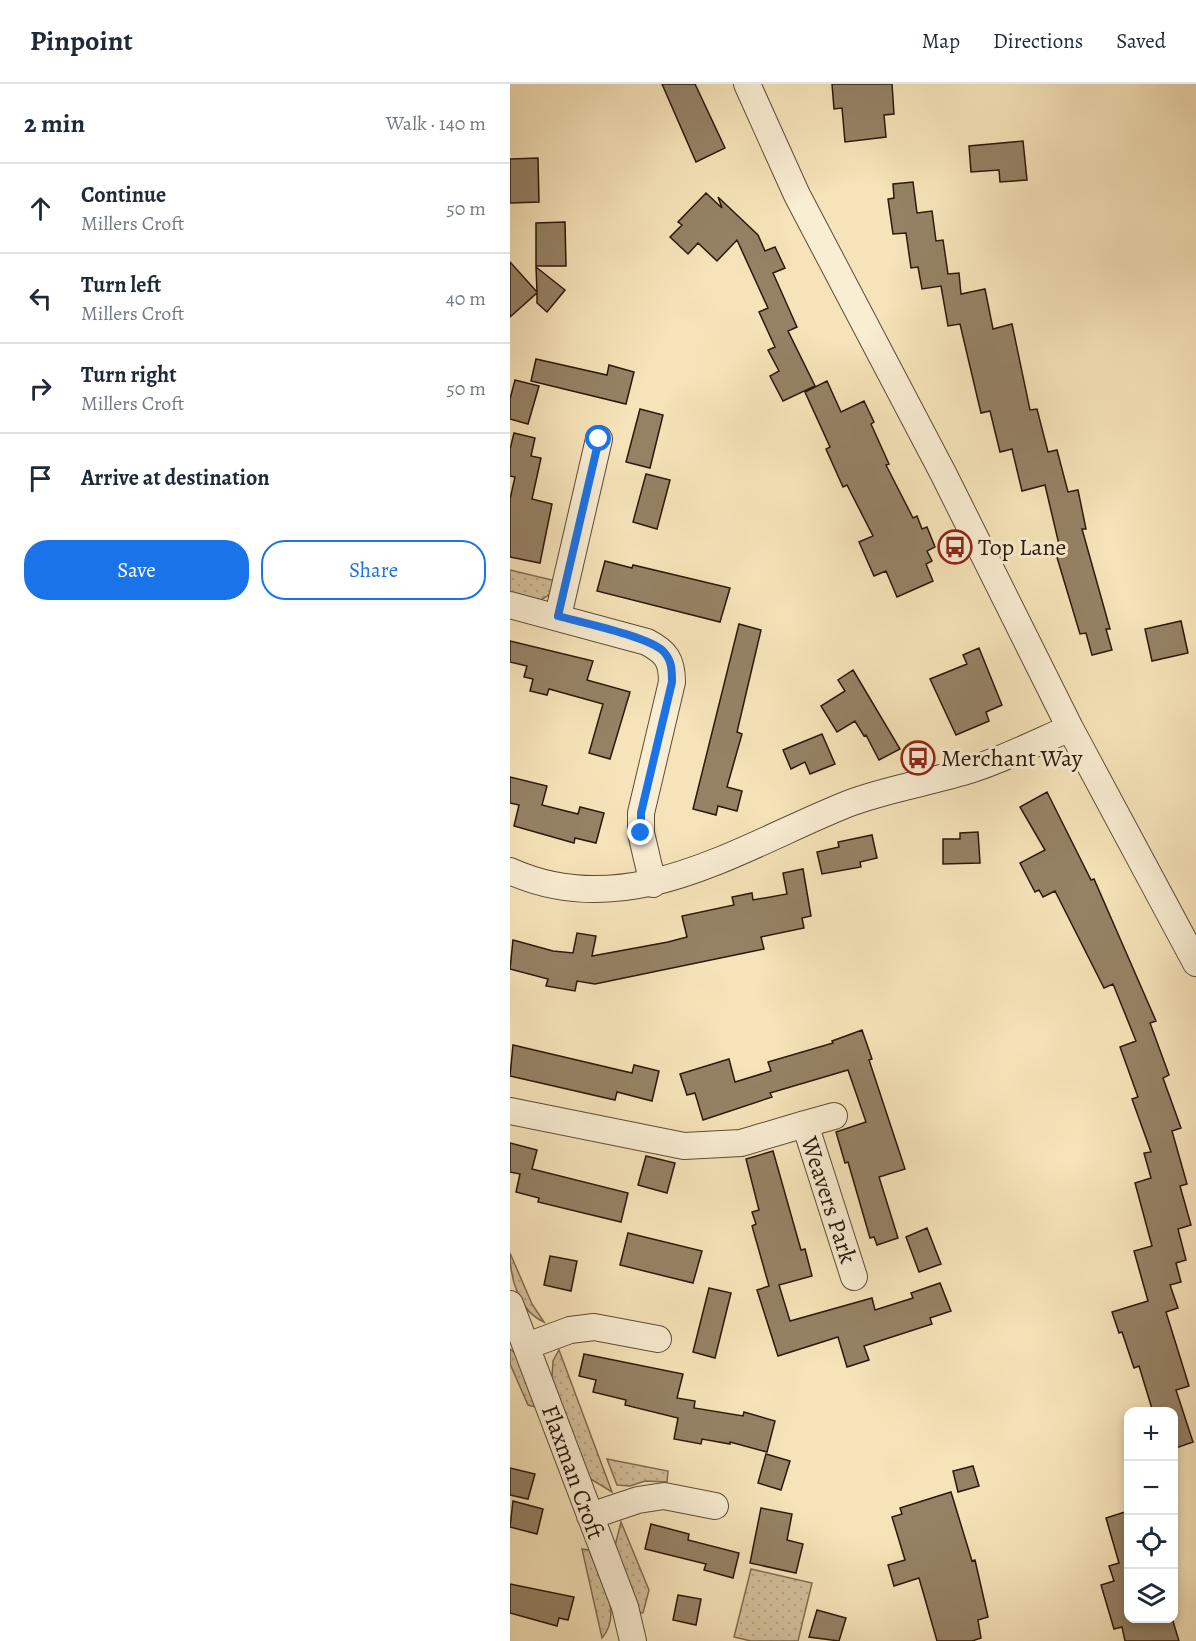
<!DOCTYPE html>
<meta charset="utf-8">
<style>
:root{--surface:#fff;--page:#f2f2f3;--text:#1f2937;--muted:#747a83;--line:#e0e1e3;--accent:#1a73e8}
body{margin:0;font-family:Alegreya,serif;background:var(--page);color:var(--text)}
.controls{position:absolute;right:18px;bottom:18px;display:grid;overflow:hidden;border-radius:12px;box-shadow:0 3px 9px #0003}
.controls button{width:54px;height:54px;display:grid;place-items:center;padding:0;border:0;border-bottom:2px solid var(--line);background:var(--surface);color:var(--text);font:30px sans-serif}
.stop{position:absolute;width:18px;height:18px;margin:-14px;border:4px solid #1a73e8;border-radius:50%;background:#fff}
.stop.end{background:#1a73e8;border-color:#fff;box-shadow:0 2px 6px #0008}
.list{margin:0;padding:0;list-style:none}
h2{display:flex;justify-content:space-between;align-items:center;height:78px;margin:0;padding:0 24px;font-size:26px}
h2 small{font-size:20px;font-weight:400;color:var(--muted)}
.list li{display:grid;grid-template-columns:39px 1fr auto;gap:18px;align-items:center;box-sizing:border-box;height:90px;padding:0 24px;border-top:2px solid var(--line)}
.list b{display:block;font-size:22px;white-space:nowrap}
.list p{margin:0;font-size:20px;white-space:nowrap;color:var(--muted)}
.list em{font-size:20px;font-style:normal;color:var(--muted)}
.actions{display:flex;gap:12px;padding:18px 24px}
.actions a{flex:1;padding:14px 0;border:2px solid var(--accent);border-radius:24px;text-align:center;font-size:21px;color:var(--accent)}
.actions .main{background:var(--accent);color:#fff}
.icon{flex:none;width:33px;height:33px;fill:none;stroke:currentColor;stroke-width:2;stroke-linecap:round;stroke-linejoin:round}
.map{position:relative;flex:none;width:686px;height:1557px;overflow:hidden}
header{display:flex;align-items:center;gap:36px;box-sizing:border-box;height:84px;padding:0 30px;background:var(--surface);border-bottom:2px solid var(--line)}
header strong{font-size:28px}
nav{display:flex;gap:33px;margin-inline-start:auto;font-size:21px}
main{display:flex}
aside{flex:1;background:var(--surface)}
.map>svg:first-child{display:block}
.grass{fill:url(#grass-dots);stroke:#7f6c52;stroke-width:1.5}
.building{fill:#958265;stroke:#2b180a;stroke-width:1.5}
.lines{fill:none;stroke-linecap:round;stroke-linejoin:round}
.minor-casing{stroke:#5e4b36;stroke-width:28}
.minor{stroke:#f9edd2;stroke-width:26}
.route{stroke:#1a73e8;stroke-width:8}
.labels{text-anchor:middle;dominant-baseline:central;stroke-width:6;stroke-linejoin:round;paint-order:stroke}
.poi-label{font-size:24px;fill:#2b180a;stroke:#f9edd2;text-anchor:start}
.street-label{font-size:24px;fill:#2b180a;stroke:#f9edd2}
</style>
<header>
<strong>Pinpoint</strong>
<nav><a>Map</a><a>Directions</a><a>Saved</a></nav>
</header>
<main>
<aside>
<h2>2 min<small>Walk · 140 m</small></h2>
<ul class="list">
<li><svg class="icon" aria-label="ahead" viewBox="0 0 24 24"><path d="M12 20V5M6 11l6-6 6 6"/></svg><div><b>Continue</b><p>Millers Croft</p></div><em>50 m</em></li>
<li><svg class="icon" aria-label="left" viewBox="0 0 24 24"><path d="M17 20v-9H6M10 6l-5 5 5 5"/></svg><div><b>Turn left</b><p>Millers Croft</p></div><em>40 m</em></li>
<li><svg class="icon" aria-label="right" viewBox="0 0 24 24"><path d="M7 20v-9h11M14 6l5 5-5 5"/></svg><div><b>Turn right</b><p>Millers Croft</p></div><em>50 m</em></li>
<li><svg class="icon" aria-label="arrive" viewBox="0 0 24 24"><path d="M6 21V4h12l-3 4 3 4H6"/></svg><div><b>Arrive at destination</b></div></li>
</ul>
<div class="actions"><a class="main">Save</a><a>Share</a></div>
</aside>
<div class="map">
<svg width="686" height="1557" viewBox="0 0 686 1557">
<defs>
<pattern id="grass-dots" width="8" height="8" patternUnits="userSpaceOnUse" patternTransform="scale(1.5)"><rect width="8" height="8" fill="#d3c09b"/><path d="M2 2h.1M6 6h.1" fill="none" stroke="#b5a484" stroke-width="1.8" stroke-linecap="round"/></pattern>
</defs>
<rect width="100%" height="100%" fill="#f6e3b9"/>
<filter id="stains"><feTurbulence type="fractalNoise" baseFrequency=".00333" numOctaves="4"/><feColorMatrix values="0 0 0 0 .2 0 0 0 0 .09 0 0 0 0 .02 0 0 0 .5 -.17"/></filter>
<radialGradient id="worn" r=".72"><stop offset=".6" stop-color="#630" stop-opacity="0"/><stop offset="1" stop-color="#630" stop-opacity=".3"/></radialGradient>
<!-- grass -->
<path class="grass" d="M0,486L46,497L42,509L31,516L0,509Z
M0,1169L22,1220L34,1238C9,1227 0,1195 0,1169Z
M0,1265L6,1270L26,1323L18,1321L0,1280Z
M49,1266L102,1408L79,1394L42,1294L43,1277Z
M97,1375L158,1387L157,1398L135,1397L120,1402L107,1401Z
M111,1438L139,1506L133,1529L128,1528L105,1462Z
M72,1465L79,1466C90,1493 114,1529 92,1554Z
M241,1485L302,1499L288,1557H241L224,1553Z"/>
<!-- building -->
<path class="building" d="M152,0H185L215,64L186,78Z
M322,0H382L384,30L374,31L376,53L335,58L332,24L324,25Z
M513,57L517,96L490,98L489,86L461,88L459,62Z
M28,74L29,118L0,119V75Z
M403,98L407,129L422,127L426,157L433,156L438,190L449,189L451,210L475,205L483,245L502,240L520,326L527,325L538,368L547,366L558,408L568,406L576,445H572L600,545H596L602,566L582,571L576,549L570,550L546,470L551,469L535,401L512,407L502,365L490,368L480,327L471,329L450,240L438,242L431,202L412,205L408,183L401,184L396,149L383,150L378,115L384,114L383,100Z
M196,109L212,124L208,113L248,151L255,167L265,163L275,184L263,189L287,243L278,247L305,302L273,317L260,292L269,287L258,266L265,263L249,228L258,224L227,156L207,177L188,159L178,170L160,153L172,141L168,138Z
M55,138L56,182H26V139Z
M0,178L27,208L26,183L55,206L37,228L27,219V209L0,233Z
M26,275L97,291L99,281L124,288L116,320L21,297Z
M5,296L29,302L18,340L0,335V315Z
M317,297L331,328L354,317L364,338L361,340L379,380L376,381L403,434L407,432L412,445L417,443L425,463L417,467L422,477L416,480L423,497L387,513L376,487L364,492L349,458L363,452L337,401L333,403L316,365L320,363L295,308Z
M130,325L153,331L140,384L116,378Z
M4,349L25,354L21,372L31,374L22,415L42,420L30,479L0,473V415L5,393L0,392V365Z
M136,390L160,396L147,445L123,438Z
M95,477L122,484L123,481L220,504L210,538L87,507Z
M671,537L678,569L642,577L635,545Z
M229,540L251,546L227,648L232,650L217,703L232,707L227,727L208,722L206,731L183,725Z
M0,557L83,577L77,596L120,608L100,675L79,669L93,620L39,605L37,611L20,607L23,595L14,593L17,582L0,578Z
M469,564L492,621L476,628L479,637L446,651L420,595L457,580L453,571Z
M343,586L390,665L369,676L356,651L354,652L345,637L327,648L311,622L335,607L328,596Z
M312,650L325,680L300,690L295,678L281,685L273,666Z
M0,693L37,702L32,721L68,730L70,723L94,729L86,759L65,754L64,759L4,742L9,721L0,719Z
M537,708L581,796L584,795L646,937L640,939L659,991L653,994L671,1044L662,1047L677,1100L670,1102L681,1141L668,1145L676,1176L666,1179L671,1198L660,1201L668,1224L656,1228L679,1302L666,1306L683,1358L663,1365V1328H643L629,1282L624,1284L612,1248L609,1249L602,1228L638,1217L624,1167L642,1162L625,1099L641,1094L634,1069L641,1068L622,1015L628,1013L610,963L626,957L603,900L594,904L545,807L533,813L529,806L525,808L510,779L535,766L510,723Z
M468,748L470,779L433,780V755H450V749Z
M362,751L367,774L350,778L351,783L312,790L307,768L329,763L328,758Z
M293,785L301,832L292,834L294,844L251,853L254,865L85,900L67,897L65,907L36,902L38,895L0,885L3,856L43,867L63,869L67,849L86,852L82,872L158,858L177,853L172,832L224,821L222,813L242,809L243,816L277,810L273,789Z
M352,946L362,975L359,976L395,1085L369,1093L388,1154L367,1161L364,1153L360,1154L338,1078L335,1079L326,1048L356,1038L338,986L260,1009L262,1013L193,1036L185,1009L177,1011L170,990L219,975L225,998L261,987L258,978L323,959L322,957Z
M3,961L122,989L124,981L149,987L142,1017L107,1008L105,1016L0,992Z
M0,1059L27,1066L22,1085L118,1109L111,1138L28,1118L29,1114L6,1108L10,1090L0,1088Z
M263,1067L291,1166L295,1165L302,1192L269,1201L280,1237L362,1214L365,1226L403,1214L401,1209L430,1199L441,1227L420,1234L422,1240L354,1262L359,1276L337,1283L328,1253L268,1272L247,1206L259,1202L242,1142L246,1140L242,1128L249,1126L236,1075Z
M136,1072L165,1079L157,1109L128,1101Z
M417,1144L431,1180L409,1188L396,1153Z
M118,1149L192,1167L183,1199L110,1181Z
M40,1172L67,1177L61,1207L34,1201Z
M199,1204L221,1209L205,1274L183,1268Z
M74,1270L173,1290L167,1314L185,1317L184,1324L233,1332L234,1328L265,1337L257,1368L220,1358V1360L192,1355L191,1360L164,1355L168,1334L115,1321L116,1316L83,1308L86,1296L69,1292Z
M256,1370L280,1377L271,1406L248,1399Z
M463,1382L469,1402L448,1408L443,1387Z
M0,1384L25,1390L18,1415L0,1411Z
M441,1408L462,1477L465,1476L478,1533L468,1536L471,1554L462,1557H427L409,1494L384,1502L378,1481L395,1476L382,1433L392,1430L390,1424Z
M3,1417L33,1425L27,1450L0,1443Z
M251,1424L282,1430L277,1456L293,1460L286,1489L240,1479Z
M618,1427V1534H662L669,1557H615L612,1543L604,1545L591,1501L604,1497L599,1482L609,1479L596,1434Z
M141,1440L179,1450L178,1456L229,1469L223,1494L194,1486L196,1480L135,1465Z
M0,1500L64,1513L58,1536L49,1534L47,1542L0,1529Z
M168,1511L191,1515L186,1541L163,1536Z
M307,1526L336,1534L329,1557L299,1553Z"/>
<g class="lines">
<defs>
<path id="minor" d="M237,0L287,111L433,389L560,644L686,879
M0,521L137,558C156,568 162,576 162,598L131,729V749L143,800
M48,532L89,355
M0,787C120,841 231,762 340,719C380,704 423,698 463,685C496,674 528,658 560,644
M0,1027L174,1062L231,1059L295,1040L344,1193
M295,1040L324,1032
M0,1220L115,1523L123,1557
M17,1262L60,1246L84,1243L148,1255
M80,1432L128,1416L154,1412L205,1422"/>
</defs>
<!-- minor casing -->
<use href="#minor" class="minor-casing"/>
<!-- minor -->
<use href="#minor" class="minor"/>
</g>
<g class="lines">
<!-- route -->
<path class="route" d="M89,355L48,532C70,538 141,553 154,568C162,577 162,586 162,598L131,729V749"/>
</g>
<!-- icons -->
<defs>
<symbol id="bus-ring" viewBox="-11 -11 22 22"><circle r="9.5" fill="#f9edd2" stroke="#8f2418" stroke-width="1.5"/><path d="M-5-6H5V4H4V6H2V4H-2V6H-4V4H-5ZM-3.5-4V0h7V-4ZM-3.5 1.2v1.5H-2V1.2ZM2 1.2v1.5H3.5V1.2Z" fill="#8f2418"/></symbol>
</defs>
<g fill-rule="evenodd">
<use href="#bus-ring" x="426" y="444" width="38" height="38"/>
<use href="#bus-ring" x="389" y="655" width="38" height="38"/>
</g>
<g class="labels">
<!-- poi labels -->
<g class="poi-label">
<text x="468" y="463">Top Lane</text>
<text x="431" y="674">Merchant Way</text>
</g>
<!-- street labels -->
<g class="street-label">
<text transform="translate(319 1116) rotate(72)">Weavers Park</text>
<text transform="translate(63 1388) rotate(70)">Flaxman Croft</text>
</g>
</g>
<rect width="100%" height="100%" filter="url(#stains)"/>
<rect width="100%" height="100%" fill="url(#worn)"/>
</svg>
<div class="controls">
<button>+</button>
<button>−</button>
<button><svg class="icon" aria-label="locate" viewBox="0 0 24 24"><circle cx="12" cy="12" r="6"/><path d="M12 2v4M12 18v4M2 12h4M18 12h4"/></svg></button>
<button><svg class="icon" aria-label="layers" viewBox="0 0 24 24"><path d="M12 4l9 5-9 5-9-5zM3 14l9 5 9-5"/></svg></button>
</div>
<div class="stop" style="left:89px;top:355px"></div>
<div class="stop end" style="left:131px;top:749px"></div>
</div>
</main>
